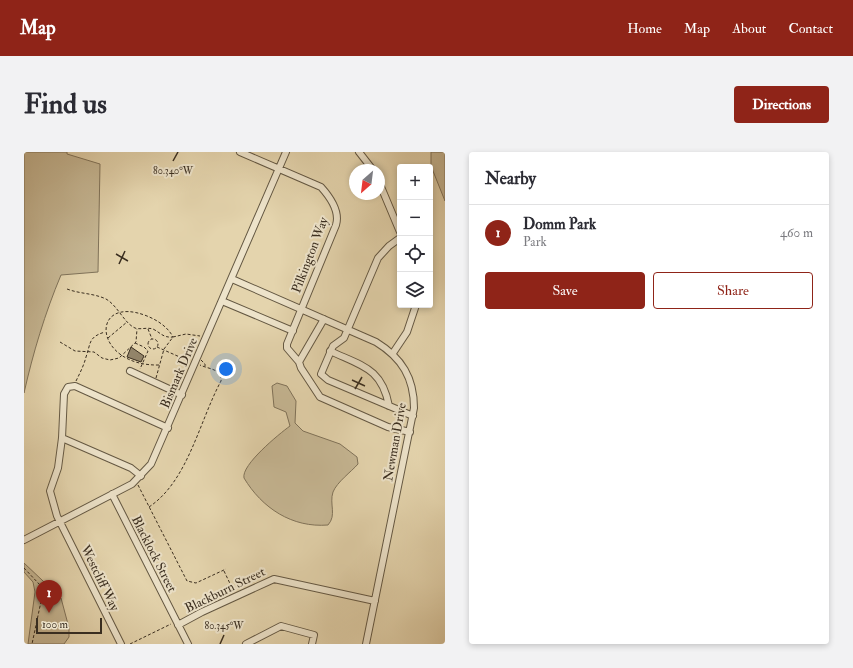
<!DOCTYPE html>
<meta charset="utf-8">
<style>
:root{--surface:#fff;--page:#f2f2f3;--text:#2b2b33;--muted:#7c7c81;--line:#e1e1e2;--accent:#8f2418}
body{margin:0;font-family:"IM FELL Double Pica",serif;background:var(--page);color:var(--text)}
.controls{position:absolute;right:12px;top:12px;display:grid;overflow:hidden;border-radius:4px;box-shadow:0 2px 6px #0003}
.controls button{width:36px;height:36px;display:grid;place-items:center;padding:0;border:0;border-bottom:1px solid var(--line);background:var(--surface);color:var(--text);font:20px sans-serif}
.compass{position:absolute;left:325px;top:12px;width:36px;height:36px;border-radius:50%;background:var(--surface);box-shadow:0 2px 6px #0003;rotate:208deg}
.scale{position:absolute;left:12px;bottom:10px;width:66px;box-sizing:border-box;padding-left:4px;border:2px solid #3a2e20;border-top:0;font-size:11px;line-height:14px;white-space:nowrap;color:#3a2e20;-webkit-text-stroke:3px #ede3ca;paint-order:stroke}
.you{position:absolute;left:202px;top:217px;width:14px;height:14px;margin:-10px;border:3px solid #fff;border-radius:50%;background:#1a73e8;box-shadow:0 0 0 6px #1a73e833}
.badge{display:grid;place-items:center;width:26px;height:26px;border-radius:50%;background:var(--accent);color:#fff;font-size:13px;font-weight:700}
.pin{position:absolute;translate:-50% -33px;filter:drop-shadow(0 1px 2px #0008)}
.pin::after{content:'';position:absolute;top:21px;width:14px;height:12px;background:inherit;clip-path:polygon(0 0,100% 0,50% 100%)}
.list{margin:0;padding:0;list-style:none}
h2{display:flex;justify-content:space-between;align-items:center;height:52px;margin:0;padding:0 16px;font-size:17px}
h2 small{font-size:13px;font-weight:400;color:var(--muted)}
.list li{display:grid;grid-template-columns:26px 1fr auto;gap:12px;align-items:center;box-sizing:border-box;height:56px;padding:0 16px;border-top:1px solid var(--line)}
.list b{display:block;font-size:15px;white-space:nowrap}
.list p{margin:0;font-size:13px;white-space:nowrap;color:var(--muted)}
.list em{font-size:13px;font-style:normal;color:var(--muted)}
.actions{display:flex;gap:8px;padding:12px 16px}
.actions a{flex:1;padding:9px 0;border:1px solid var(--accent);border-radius:4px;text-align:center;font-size:14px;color:var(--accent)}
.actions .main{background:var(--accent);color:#fff}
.icon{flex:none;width:22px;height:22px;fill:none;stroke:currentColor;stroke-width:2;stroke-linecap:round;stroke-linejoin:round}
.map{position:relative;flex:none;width:421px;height:492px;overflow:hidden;border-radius:4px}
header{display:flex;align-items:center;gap:24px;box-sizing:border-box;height:56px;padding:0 20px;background:var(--accent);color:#fff}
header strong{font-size:19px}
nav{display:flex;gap:22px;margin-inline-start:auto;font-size:14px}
.intro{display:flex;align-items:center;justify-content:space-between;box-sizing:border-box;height:96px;padding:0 24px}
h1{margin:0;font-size:28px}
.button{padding:10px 18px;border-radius:4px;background:var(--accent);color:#fff;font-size:14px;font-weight:700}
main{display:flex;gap:24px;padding:0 24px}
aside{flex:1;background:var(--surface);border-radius:4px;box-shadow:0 2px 6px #0003}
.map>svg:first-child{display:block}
.green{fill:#c7b895;stroke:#80735a}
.building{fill:#928469;stroke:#3a2e20}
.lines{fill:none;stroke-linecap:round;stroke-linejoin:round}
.minor-casing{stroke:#645843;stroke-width:8}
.path{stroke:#3a2e20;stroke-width:1;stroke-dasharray:3 2;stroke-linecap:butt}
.minor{stroke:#ede3ca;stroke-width:6}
.ticks{fill:none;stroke:#3a2e20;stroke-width:1.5}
.labels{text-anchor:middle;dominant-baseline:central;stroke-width:4;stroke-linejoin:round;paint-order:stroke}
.street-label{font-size:13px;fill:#3a2e20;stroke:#ede3ca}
.ticks-label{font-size:10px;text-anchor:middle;fill:#3a2e20;stroke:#ede3ca;stroke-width:4;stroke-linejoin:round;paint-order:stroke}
</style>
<header>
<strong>Map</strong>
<nav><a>Home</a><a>Map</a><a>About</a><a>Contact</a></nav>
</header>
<div class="intro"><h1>Find us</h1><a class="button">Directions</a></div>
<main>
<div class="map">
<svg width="421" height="492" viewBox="0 0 421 492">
<rect width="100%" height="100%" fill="#e4d4ad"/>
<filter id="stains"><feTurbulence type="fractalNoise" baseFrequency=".005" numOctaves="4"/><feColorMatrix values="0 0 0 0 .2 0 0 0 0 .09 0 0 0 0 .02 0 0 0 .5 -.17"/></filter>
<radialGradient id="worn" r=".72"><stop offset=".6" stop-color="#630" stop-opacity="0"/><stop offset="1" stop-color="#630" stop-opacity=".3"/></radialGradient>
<!-- green -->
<path class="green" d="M0,0H43V2L76,12L74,120L37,123C21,161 9,201 0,241Z
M407,0H421V49L407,14Z
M253,231L263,234L272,249L271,271L279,279L316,292L333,305L334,312C327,320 313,330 309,340C305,352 313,363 304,373C268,376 238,356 220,326C217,313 255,282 266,274L262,260L250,255L248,234Z
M0,411L37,446L45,476V485L40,492H4L11,440L9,430L0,420Z"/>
<!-- building -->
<path class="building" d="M107,195L120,204L117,210L103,205Z"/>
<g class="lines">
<defs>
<path id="minor" d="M216,0L297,35C306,45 316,60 312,73L263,192V196L275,210L277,216L296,245L364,275L386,280
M335,0L349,18
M355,30L376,80
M376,86L365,94L354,106L320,186L309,194L297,222L304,228L389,264
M208,127L352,190C378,206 390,226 390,256L342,492
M198,149L269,179
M306,199C338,214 358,216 365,254
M369,201L383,180L392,153
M275,210L300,167
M106,219L158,243
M38,286L107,316L117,324
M88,342L164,492
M0,388L108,332L127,312L262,0
M154,473L178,460L250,427L351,449
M97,492L33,364L26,339L34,316L38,286L40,242L44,235L51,234L144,276
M222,492L257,474L290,483L288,492"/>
</defs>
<!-- minor casing -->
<use href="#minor" class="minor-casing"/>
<!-- path -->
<path class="path" d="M43,137C56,142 69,141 82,147C94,154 100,171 111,176C116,178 123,175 129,177C137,181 139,186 149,185C144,175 133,168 123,164C65,141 68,215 136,213
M124,177L128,187
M84,186L103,170
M124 192a5 5 0 1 1 10 0a5 5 0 1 1-10 0Z
M36,190L51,199L70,200L78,206L86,208L95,206L112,190L113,177
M111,191L120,195L124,199L116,217
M133,195L158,206
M177,208L181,212V215
M162,214L157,209L158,205L163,202L167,203
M132,226L140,197L149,185L162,182L176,184
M52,229C56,221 60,213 62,205C67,191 64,185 81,180
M114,333L163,429L172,431L202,417
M125,355C164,329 175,270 197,229C199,217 184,217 176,213
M0,416L16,433L19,440L8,492
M200,419L210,440
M106,492L147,472"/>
<!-- minor -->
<use href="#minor" class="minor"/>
</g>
<!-- ticks -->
<path class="ticks" d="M149,9L154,0M92,102L104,109M95,112L101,99M328,228L341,234M331,237L338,225M196,492L200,483"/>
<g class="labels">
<!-- street labels -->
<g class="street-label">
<text transform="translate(286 103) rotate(-69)">Pilkington Way</text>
<text transform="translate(155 221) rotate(-67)">Bismark Drive</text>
<text transform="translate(371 290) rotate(-80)">Newman Drive</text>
<text transform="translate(130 402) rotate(63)">Blacklock Street</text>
<text transform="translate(76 426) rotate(64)">Westcliff Way</text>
<text transform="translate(201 438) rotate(-26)">Blackburn Street</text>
</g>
</g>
<g class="ticks-label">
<text x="149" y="22">80.340°W</text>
<text x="200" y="477">80.345°W</text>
</g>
<rect width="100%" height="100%" filter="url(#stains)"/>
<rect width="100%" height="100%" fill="url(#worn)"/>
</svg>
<div class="controls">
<button>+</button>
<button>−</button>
<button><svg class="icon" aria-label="locate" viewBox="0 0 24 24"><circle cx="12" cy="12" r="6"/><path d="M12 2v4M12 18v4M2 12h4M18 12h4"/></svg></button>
<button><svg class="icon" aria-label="layers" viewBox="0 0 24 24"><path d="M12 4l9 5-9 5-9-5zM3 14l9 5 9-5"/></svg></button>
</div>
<svg class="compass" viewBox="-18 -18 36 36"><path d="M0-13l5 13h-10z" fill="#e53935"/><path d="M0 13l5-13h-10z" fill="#7c7c81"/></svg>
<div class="scale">100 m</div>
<div class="you"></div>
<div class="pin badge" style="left:25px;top:461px">1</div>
</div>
<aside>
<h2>Nearby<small></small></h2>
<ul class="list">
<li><span class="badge">1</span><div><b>Domm Park</b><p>Park</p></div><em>460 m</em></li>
</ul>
<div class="actions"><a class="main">Save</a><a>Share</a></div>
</aside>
</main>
